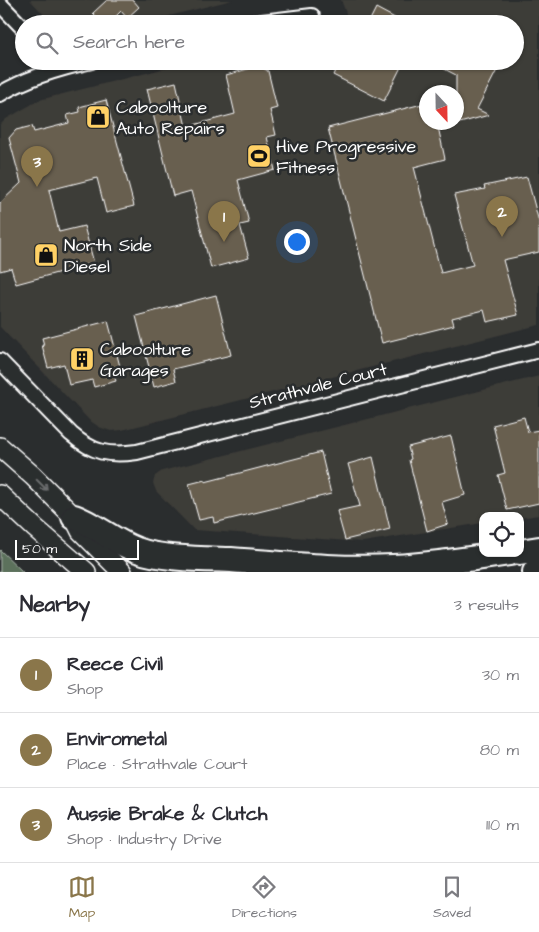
<!DOCTYPE html>
<meta charset="utf-8">
<style>
:root{--surface:#fff;--page:#f7f7f7;--text:#2b2b33;--muted:#7c7c81;--line:#e1e1e2;--accent:#8a764a}
body{margin:0;font-family:"Architects Daughter",sans-serif;background:var(--page);color:var(--text)}
.controls{position:absolute;right:15px;bottom:15px;display:grid;overflow:hidden;border-radius:10px;box-shadow:0 1px 4px #0004}
.controls button{width:45px;height:45px;display:grid;place-items:center;padding:0;border:0;border-bottom:1px solid var(--line);background:var(--surface);color:var(--text);font:25px sans-serif}
.compass{position:absolute;left:419px;top:85px;width:45px;height:45px;border-radius:50%;background:var(--surface);box-shadow:0 1px 4px #0004;rotate:158deg}
.scale{position:absolute;left:15px;bottom:12px;width:124px;box-sizing:border-box;padding-left:5px;border:2px solid #fff;border-top:0;font-size:14px;line-height:18px;white-space:nowrap;color:#fff;-webkit-text-stroke:4px #2a2d2e;paint-order:stroke}
.you{position:absolute;left:296px;top:241px;width:18px;height:18px;margin:-12px;border:4px solid #fff;border-radius:50%;background:#1a73e8;box-shadow:0 0 0 8px #1a73e833}
.badge{display:grid;place-items:center;width:32px;height:32px;border-radius:50%;background:var(--accent);color:#fff;font-size:16px;font-weight:700}
.pin{position:absolute;translate:-50% -41px;filter:drop-shadow(0 1px 2px #0008)}
.pin::after{content:'';position:absolute;top:26px;width:18px;height:15px;background:inherit;clip-path:polygon(0 0,100% 0,50% 100%)}
.list{margin:0;padding:0;list-style:none}
h2{display:flex;justify-content:space-between;align-items:center;height:65px;margin:0;padding:0 20px;font-size:21px}
h2 small{font-size:16px;font-weight:400;color:var(--muted)}
.list li{display:grid;grid-template-columns:32px 1fr auto;gap:15px;align-items:center;box-sizing:border-box;height:75px;padding:0 20px;border-top:1px solid var(--line)}
.list b{display:block;font-size:19px;white-space:nowrap}
.list p{margin:0;font-size:16px;white-space:nowrap;color:var(--muted)}
.list em{font-size:16px;font-style:normal;color:var(--muted)}
.icon{flex:none;width:28px;height:28px;fill:none;stroke:currentColor;stroke-width:2;stroke-linecap:round;stroke-linejoin:round}
.map{position:relative;flex:none;width:539px;height:572px;overflow:hidden}
.search{position:absolute;background:var(--surface);box-shadow:0 1px 4px #0004;left:15px;right:15px;top:15px;height:55px;display:flex;align-items:center;gap:12px;box-sizing:border-box;padding:0 18px;border-radius:28px;color:var(--muted);font-size:19px}
.sheet{height:290px;background:var(--surface)}
nav{display:flex;justify-content:space-around;align-items:center;box-sizing:border-box;height:70px;border-top:1px solid var(--line);background:var(--surface);font-size:14px;color:var(--muted)}
nav a{display:grid;justify-items:center;gap:2px}
nav .on{color:var(--accent)}
.map>svg:first-child{display:block}
.built{fill:#3d3c38;fill-rule:evenodd}
.green{fill:#5b715c;stroke:#adb8ae}
.building{fill:#685e4f;stroke:#fff}
.lines{fill:none;stroke-linecap:round;stroke-linejoin:round}
.street-casing{stroke:#fff;stroke-width:18}
.secondary-casing{stroke:#fff;stroke-width:22}
.highway-casing{stroke:#fff;stroke-width:28}
.street{stroke:#2a2d2e;stroke-width:14}
.secondary{stroke:#2a2d2e;stroke-width:19}
.highway{stroke:#2a2d2e;stroke-width:24}
.oneway{stroke:#6a6c6d}
.labels{text-anchor:middle;dominant-baseline:central;stroke-width:5;stroke-linejoin:round;paint-order:stroke}
.poi-label{font-size:18px;fill:#fff;stroke:#2a2d2e;text-anchor:start}
.street-label{font-size:18px;fill:#fff;stroke:#2a2d2e}
</style>
<div class="map">
<svg width="539" height="572" viewBox="0 0 539 572">
<rect width="100%" height="100%" fill="#2a2d2e"/>
<filter id="ink" filterUnits="userSpaceOnUse"><feTurbulence type="fractalNoise" baseFrequency=".02" numOctaves="2"/><feDisplacementMap in="SourceGraphic" scale="10" xChannelSelector="R" yChannelSelector="G"/><feConvolveMatrix kernelMatrix="1 2 1 2 8 2 1 2 1" color-interpolation-filters="sRGB"/></filter>
<g filter="url(#ink)">
<!-- built -->
<path class="built" d="M30,0H232L138,24H53Z
M341,0H539V325L122,430L111,431L99,427L89,420L0,327V125L6,119L39,100L194,61H515V24H344L346,13ZM426,92H456V122H426Z
M539,376V515L520,518V516H483V523L363,542L194,530L156,491L153,483L155,476L162,471Z"/>
<!-- green -->
<path class="green" d="M0,550L23,572H0Z"/>
<!-- building -->
<path class="building" d="M107,0H133L139,7L127,18L121,11L108,24H104L93,13Z
M376,8L406,24H368Z
M340,61H404L384,101L333,75Z
M429,61H480L497,70L477,109L489,115L456,124V75Z
M259,66L268,71L277,108L270,110L276,135L267,137L275,170L238,180L249,223L240,225L249,258L211,268L191,191L173,196L147,89L176,82L186,127L235,114L226,75Z
M106,100L134,206L106,213L97,178L49,190L59,232L84,226L94,263L16,284L11,268L0,271V203L21,183L9,138L16,130L32,126L34,132L69,123L67,115L80,112L79,107Z
M426,103V122H437L445,159L414,167L441,273L473,265L454,195L485,189L484,186L527,177L539,222V252L503,260L518,315L487,322L484,310L452,318L454,325L382,343L328,128Z
M216,295L231,355L173,369L176,381L154,387L136,316Z
M108,321L122,374L114,376L116,381L94,387L92,380L69,385L64,364L48,368L42,345H44L42,338Z
M524,417L528,432L539,430V503L507,510L498,475L505,473L493,425Z
M451,436L465,495L442,502L448,524L427,531L409,460L411,459L408,447Z
M321,452L331,494L214,523L213,517L199,520L189,484L205,480V482Z
M373,457L390,529L345,540L337,511L360,506L348,464Z"/>
<g class="lines">
<defs>
<path id="street" d="M0,4L24,29
M244,24L312,16
M0,94C28,77 60,68 92,61
M0,361L71,434C93,453 108,456 137,452L539,350"/>
<path id="secondary" d="M0,447L33,476L74,517L81,531L122,572
M0,495L35,528L86,572"/>
<path id="highway" d="M74,517C96,525 114,542 137,550C161,559 204,559 231,560C285,564 340,570 393,567C432,565 471,559 510,553
M520,552L539,549
M535,572L539,571"/>
</defs>
<!-- street casing -->
<use href="#street" class="street-casing"/>
<!-- secondary casing -->
<use href="#secondary" class="secondary-casing"/>
<!-- highway casing -->
<use href="#highway" class="highway-casing"/>
<!-- street -->
<use href="#street" class="street"/>
<!-- secondary -->
<use href="#secondary" class="secondary"/>
<!-- highway -->
<use href="#highway" class="highway"/>
</g>
<!-- one-way arrows -->
<defs><path id="oneway-shaft" d="M-6 0H5M1.5-3L5.5 0L1.5 3" fill="none" stroke-width="1.6" stroke-linecap="round" stroke-linejoin="round" transform="scale(1.25)"/></defs>
<use class="oneway" href="#oneway-shaft" transform="translate(42 485) rotate(45)"/>
</g>
<!-- icons -->
<defs>
<symbol id="shop-square" viewBox="-11 -11 22 22"><rect x="-9" y="-9" width="18" height="18" rx="4" fill="#ffd166" stroke="#2a2d2e"/><path d="M-5-2.5h2.3a2.7 3.5 0 0 1 5.4 0H5L5.5 6h-11ZM-1.5-2.5h3a1.5 2.3 0 0 0-3 0Z" fill="#111"/></symbol>
<symbol id="stadium-square" viewBox="-11 -11 22 22"><rect x="-9" y="-9" width="18" height="18" rx="4" fill="#ffd166" stroke="#2a2d2e"/><path d="M0-5a6.5 5 0 1 0 0 10a6.5 5 0 1 0 0-10ZM-3.5-1.8h7v3.6h-7Z" fill="#111"/></symbol>
<symbol id="building-square" viewBox="-11 -11 22 22"><rect x="-9" y="-9" width="18" height="18" rx="4" fill="#ffd166" stroke="#2a2d2e"/><path d="M-4-6H4V6H1V3H-1V6H-4ZM-2.5-4.3h1.7v1.8h-1.7ZM.8-4.3h1.7v1.8H.8ZM-2.5-1h1.7V.8h-1.7ZM.8-1h1.7V.8H.8Z" fill="#111"/></symbol>
</defs>
<g fill-rule="evenodd">
<use href="#shop-square" x="84" y="103" width="28" height="28"/>
<use href="#stadium-square" x="245" y="142" width="28" height="28"/>
<use href="#shop-square" x="32" y="241" width="28" height="28"/>
<use href="#building-square" x="68" y="345" width="28" height="28"/>
</g>
<g class="labels">
<!-- poi labels -->
<g class="poi-label">
<text x="116" y="107">Caboolture<tspan x="116" dy="21">Auto Repairs</tspan></text>
<text x="276" y="146">Hive Progressive<tspan x="276" dy="21">Fitness</tspan></text>
<text x="64" y="245">North Side<tspan x="64" dy="21">Diesel</tspan></text>
<text x="100" y="349">Caboolture<tspan x="100" dy="21">Garages</tspan></text>
</g>
<!-- street labels -->
<g class="street-label">
<text transform="translate(318 386) rotate(-14)">Strathvale Court</text>
</g>
</g>
</svg>
<div class="controls">
<button><svg class="icon" aria-label="locate" viewBox="0 0 24 24"><circle cx="12" cy="12" r="6"/><path d="M12 2v4M12 18v4M2 12h4M18 12h4"/></svg></button>
</div>
<svg class="compass" viewBox="-18 -18 36 36"><path d="M0-13l5 13h-10z" fill="#e53935"/><path d="M0 13l5-13h-10z" fill="#7c7c81"/></svg>
<div class="scale">50 m</div>
<div class="you"></div>
<div class="pin badge" style="left:224px;top:242px">1</div>
<div class="pin badge" style="left:502px;top:237px">2</div>
<div class="pin badge" style="left:37px;top:187px">3</div>
<div class="search"><svg class="icon" aria-label="search" viewBox="0 0 24 24"><circle cx="10" cy="10" r="6"/><path d="M15 15l6 6"/></svg>Search here</div>
</div>
<section class="sheet">
<h2>Nearby<small>3 results</small></h2>
<ul class="list">
<li><span class="badge">1</span><div><b>Reece Civil</b><p>Shop</p></div><em>30 m</em></li>
<li><span class="badge">2</span><div><b>Envirometal</b><p>Place · Strathvale Court</p></div><em>80 m</em></li>
<li><span class="badge">3</span><div><b>Aussie Brake &amp; Clutch</b><p>Shop · Industry Drive</p></div><em>110 m</em></li>
</ul>
</section>
<nav>
<a class="on"><svg class="icon" aria-label="map" viewBox="0 0 24 24"><path d="M3 6l6-2 6 2 6-2v14l-6 2-6-2-6 2zM9 4v14M15 6v14"/></svg>Map</a>
<a><svg class="icon" aria-label="directions" viewBox="0 0 24 24"><path d="M12 3l9 9-9 9-9-9zM9 14v-3h6M13 9l2 2-2 2"/></svg>Directions</a>
<a><svg class="icon" aria-label="saved" viewBox="0 0 24 24"><path d="M7 4h10v16l-5-4-5 4z"/></svg>Saved</a>
</nav>
